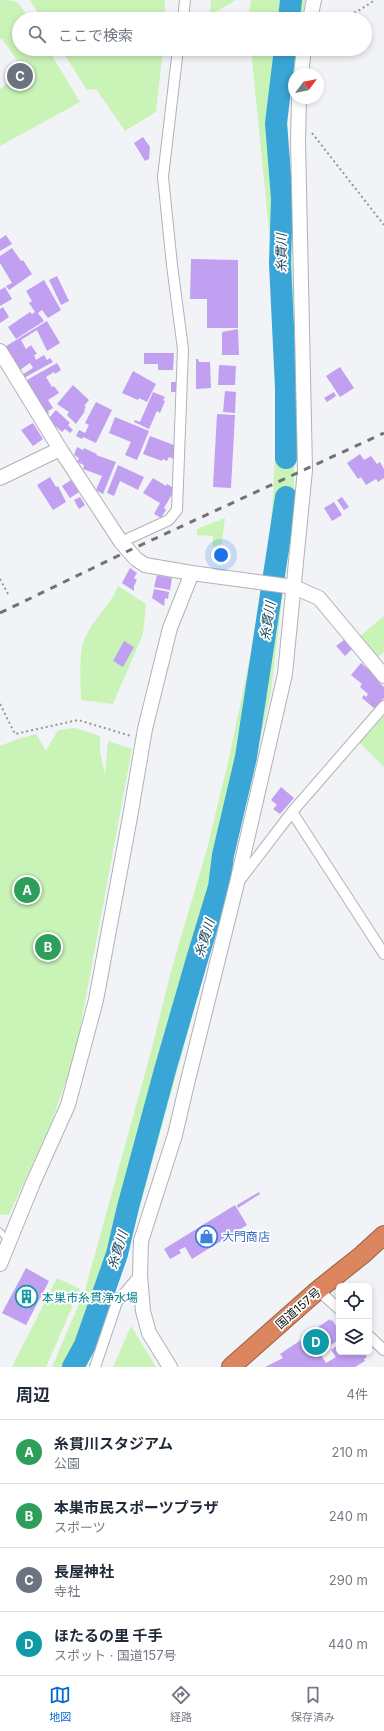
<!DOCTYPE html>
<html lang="ja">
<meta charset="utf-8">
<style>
:root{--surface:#fff;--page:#f6f6f7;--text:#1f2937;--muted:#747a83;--line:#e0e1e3;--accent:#0369d1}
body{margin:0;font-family:Inter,"Noto Sans JP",sans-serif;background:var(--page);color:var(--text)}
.controls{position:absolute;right:12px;bottom:12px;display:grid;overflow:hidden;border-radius:6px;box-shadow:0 2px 6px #0003}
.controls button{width:36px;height:36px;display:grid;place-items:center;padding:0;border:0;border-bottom:1px solid var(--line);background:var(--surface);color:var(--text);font:20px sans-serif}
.compass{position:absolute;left:288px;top:68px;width:36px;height:36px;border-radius:50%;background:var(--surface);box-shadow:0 2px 6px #0003;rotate:58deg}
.you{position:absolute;left:221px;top:555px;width:14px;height:14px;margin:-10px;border:3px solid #fff;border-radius:50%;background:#1a73e8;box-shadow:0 0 0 6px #1a73e833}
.badge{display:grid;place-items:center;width:26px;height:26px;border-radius:50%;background:var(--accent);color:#fff;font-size:13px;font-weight:700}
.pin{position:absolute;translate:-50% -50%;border:2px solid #fff;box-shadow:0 1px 4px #0006}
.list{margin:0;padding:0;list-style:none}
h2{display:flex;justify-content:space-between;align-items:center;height:52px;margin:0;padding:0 16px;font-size:17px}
h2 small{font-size:13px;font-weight:400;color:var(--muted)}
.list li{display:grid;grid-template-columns:26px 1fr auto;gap:12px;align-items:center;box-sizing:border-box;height:64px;padding:0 16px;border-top:1px solid var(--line)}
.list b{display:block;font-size:15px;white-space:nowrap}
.list p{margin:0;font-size:13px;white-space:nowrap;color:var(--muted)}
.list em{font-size:13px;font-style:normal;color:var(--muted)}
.icon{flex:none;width:22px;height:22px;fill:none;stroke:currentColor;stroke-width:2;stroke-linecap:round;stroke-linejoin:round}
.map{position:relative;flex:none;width:384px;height:1367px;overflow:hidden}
.search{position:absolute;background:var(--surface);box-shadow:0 2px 6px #0003;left:12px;right:12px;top:12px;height:44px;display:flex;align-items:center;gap:10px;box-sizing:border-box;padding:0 14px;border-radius:22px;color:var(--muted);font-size:15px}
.sheet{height:308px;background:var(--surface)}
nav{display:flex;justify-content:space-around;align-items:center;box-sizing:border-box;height:56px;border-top:1px solid var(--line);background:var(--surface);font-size:11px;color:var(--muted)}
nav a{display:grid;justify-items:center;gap:2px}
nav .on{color:var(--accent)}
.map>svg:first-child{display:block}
.green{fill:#c9f3b7}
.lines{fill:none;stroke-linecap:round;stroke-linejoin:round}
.river{stroke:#39a6d7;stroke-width:22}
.building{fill:#c1a0f2}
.lane-casing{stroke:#b0b2b5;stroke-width:7}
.street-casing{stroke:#b0b2b5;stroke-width:12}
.secondary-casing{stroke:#b0b2b5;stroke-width:16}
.highway-casing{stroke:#955d44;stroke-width:20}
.path{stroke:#959799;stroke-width:2;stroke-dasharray:2 3;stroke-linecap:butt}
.lane{stroke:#fff;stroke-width:5}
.street{stroke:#fff;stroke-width:10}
.secondary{stroke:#fff;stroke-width:14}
.highway{stroke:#dc865f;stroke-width:18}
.rail{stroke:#707274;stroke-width:3;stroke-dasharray:7 7;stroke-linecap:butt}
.labels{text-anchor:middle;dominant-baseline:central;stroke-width:3.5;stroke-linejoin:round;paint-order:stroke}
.shop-label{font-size:12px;fill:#366cbe;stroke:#fff;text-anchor:start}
.culture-label{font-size:12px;fill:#0d838f;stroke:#fff;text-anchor:start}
.street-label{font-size:12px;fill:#101112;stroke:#fff}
.water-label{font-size:13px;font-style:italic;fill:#1b475c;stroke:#fff}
</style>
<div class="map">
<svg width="384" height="1367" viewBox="0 0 384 1367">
<rect width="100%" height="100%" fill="#f1f3f6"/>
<!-- green -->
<path class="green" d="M0,0C20,0 19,3 29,19H19V49H48L80,102L0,146V89L25,71L2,39H0Z
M30,0H165V19H42Z
M211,0H236L210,15Z
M251,0H306L301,19H248Z
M61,49H163L156,112L125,131L96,89L87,90Z
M251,49H297L287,108L295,355L294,498L271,692L225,896L121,1276L86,1367H52L85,1290L152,1048L171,971L207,849L229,758L264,590L273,497L276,438L275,361L272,259Z
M225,518L221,549L213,547V536L197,535V529Z
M118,586L146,604L143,634L113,704L81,700C81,684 78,652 85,638C93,619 111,605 118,586Z
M384,616V652L378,657L360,636Z
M384,714V767L359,742Z
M74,728L100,736V751L105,776L108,741L132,749L75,1056L51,1123L9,1215L0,1214V746L18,739L36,734L46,751L58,730Z
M57,1278L80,1289L46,1367H12Z
M131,1326L156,1367H113Z"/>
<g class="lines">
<!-- river -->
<path class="river" d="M289,19L291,0
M285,49L276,123L282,199L280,263L286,388V458
M73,1367L85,1345L117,1254L128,1207L165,1070L198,956L219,887L223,855L246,757L286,497"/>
</g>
<!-- building -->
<path class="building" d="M143,137L150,147L149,159L145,161L134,143Z
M6,235L12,244L0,251V239Z
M12,248L21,261L23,260L32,274L9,290L6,286L12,283L0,263V256Z
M191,259L238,260V328H207V299H190Z
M57,276L69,301L61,305L49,280Z
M44,280L61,310L48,318L42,310L38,313L44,321L16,339L8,327L30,312L32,314L35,312L29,303L32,301L26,291Z
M5,287L12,299L0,306V290Z
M3,307L9,317L0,323V309Z
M47,321L60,343L47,351L37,330L21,340L26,349L31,345L37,354L34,355L36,360L44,355L47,360L50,358L53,362L22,379L20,376L33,368L30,363L17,372L3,348Z
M238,329L239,355H222V332Z
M144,353H174L173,370H158V364H144Z
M196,359H198L199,362H210L211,388L196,389Z
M57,363L61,370L55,374L54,372L46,377L52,387L54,386L59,393L48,400L53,408L48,411L49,413L43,417L25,383L28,381L27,380Z
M219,365L236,366L235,385H218Z
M340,367L354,388L340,397L326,376Z
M133,371L156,384L147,402L139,398L138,400L122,393Z
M171,382H176L177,392H171Z
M73,385L89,400L84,406L86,407L84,410L85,411L76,424L67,415L69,412L57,404Z
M225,391L236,392L235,413L223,412Z
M153,392L165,397L163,400L165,401L160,413L157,411L149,429L134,422L135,420L140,422Z
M334,392L336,396L327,402L324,398Z
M96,402L112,410L96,443L83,437L82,439L76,436L79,430L85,433L89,425L85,423Z
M56,410L70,423L68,425L73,430L70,433L65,429L62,432L48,419Z
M217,414L235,415L231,488L213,487Z
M115,417L149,431L137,460L125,455L131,442L109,433Z
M33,423L43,439L33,446L21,430Z
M150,436L179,447L174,459L169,457L167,461L163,459L162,461L143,454Z
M77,447L83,450L84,448L97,454L96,455L116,462L103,494L96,490L102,476L83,469L84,465L77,462L79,458L74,455Z
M360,454L364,460L371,456L377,464L380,462L384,469V478L378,482L376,479L366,485L361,477L358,479L347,463Z
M118,465L144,477L138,490L120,481L114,496L107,493Z
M50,477L56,487L58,486L66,502L53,510L37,485Z
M153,478L166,486L167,484L175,489L164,508L166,510L161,518L154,514L160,503L143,493Z
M71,480L79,492L70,498L62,486Z
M80,497L85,505L79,509L74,500Z
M342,497L349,507L344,510L337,500Z
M334,502L342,515L332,521L324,508Z
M130,568L137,573L134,578L137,580L134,586V591L122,583Z
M157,575L172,578L170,590L154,587Z
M154,589L169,592L168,599L165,598L164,606L152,598Z
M344,640L352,649L345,656L336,646Z
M124,641L134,647L123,667L113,661Z
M361,663L381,680L379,682L384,687V698L375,709L362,698L364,695L366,697L368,694L360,687L362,684L351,675Z
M281,787L294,798L280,814L273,809L277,805L271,800Z
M259,1192L260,1194L238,1208L237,1205Z
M235,1205L247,1225L192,1259L185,1247L179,1250L181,1253L170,1259L164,1249Z
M26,1268L49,1281L26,1325L2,1313Z
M330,1319L331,1321L332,1320L336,1326L339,1325V1340L319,1352L326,1363L336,1357L331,1350L339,1344V1352H364L367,1357L364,1359L365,1361L355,1367H265L283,1358L280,1354L316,1330L315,1329Z"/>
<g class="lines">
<defs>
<path id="lane" d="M0,1231L7,1240"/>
<path id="street" d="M183,19L185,0
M121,542L169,520L177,510L183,349L172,265L163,177L178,49
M292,812L384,706
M240,880L292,812L384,954
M318,1290L339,1309
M369,1336L384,1350
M95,1367L117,1302L140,1275"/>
<path id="secondary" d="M310,19L314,0
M301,74L304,49
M0,351L60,449L121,542L136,559L145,565L192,573L294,587L319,598L384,676
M0,478L60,449
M0,1264L33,1183L68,1105L96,1000L130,817L145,729L170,628L192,573
M170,1367L149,1333L143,1311L140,1275L141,1241L175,1135L186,1088L237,883L285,674L305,470L298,141L299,98"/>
<path id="highway" d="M231,1367L318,1290L362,1255L384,1235"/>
</defs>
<!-- lane casing -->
<use href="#lane" class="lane-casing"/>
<!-- street casing -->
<use href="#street" class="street-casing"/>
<!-- secondary casing -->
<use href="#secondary" class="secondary-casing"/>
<!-- highway casing -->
<use href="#highway" class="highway-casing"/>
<!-- path -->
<path class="path" d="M335,19L358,11L375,0
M312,133L384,225
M0,579L8,594
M0,704L15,734L78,720L131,736"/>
<!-- lane -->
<use href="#lane" class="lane"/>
<!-- street -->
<use href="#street" class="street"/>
<!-- secondary -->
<use href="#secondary" class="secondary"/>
<!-- highway -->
<use href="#highway" class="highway"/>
<!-- rail -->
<path class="rail" d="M0,613L128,551L384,433"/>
</g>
<!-- icons -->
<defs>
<symbol id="shop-ring" viewBox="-11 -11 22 22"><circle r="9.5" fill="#fff" stroke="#3f7fe0" stroke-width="1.5"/><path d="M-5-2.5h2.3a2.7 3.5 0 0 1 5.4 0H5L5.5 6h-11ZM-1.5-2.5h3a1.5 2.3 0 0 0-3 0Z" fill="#3f7fe0"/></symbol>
<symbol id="building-ring" viewBox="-11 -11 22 22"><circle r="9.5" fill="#fff" stroke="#0f9aa8" stroke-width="1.5"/><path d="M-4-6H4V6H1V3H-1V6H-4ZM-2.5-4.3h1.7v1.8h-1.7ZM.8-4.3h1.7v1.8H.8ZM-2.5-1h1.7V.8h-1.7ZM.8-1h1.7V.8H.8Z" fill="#0f9aa8"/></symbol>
</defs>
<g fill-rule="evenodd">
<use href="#shop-ring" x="194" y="1224" width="25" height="25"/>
<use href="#building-ring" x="14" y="1284" width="25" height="25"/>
</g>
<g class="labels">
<!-- shop labels -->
<g class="shop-label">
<text x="222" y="1236">大門商店</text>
</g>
<!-- culture labels -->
<g class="culture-label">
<text x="42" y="1297">本巣市糸貫浄水場</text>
</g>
<!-- street labels -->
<g class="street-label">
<text transform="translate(298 1308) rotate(-41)">国道157号</text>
</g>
<!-- water labels -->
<g class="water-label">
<text transform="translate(281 253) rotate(-90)">糸貫川</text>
<text transform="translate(267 621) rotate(-81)">糸貫川</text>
<text transform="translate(204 938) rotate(-73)">糸貫川</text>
<text transform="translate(117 1250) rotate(-73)">糸貫川</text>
</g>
</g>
</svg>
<div class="controls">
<button><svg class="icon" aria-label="locate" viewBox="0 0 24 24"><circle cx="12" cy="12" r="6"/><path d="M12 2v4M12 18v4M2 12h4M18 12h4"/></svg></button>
<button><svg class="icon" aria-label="layers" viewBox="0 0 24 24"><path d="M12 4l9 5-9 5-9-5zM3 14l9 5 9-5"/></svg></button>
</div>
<svg class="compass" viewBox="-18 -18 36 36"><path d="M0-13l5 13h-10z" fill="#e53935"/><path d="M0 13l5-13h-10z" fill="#747a83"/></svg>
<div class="you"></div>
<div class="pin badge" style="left:27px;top:890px;background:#2e9e5b">A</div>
<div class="pin badge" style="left:48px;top:947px;background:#2e9e5b">B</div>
<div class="pin badge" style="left:20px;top:76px;background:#6b7280">C</div>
<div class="pin badge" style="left:316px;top:1342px;background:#0f9aa8">D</div>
<div class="search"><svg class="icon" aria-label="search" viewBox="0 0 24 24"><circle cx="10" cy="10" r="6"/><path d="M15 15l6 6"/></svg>ここで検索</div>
</div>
<section class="sheet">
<h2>周辺<small>4件</small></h2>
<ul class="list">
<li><span class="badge" style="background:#2e9e5b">A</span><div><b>糸貫川スタジアム</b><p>公園</p></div><em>210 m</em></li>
<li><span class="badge" style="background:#2e9e5b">B</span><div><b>本巣市民スポーツプラザ</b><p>スポーツ</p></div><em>240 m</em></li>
<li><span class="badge" style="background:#6b7280">C</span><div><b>長屋神社</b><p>寺社</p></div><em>290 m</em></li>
<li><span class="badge" style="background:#0f9aa8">D</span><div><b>ほたるの里 千手</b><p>スポット · 国道157号</p></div><em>440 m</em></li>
</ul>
</section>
<nav>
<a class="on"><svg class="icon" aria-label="map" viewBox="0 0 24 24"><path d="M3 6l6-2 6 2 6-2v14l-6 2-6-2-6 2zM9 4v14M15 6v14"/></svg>地図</a>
<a><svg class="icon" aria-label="directions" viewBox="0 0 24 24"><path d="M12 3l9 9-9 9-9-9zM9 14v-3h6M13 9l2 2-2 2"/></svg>経路</a>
<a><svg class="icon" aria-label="saved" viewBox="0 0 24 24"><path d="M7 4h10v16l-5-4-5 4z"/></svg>保存済み</a>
</nav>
